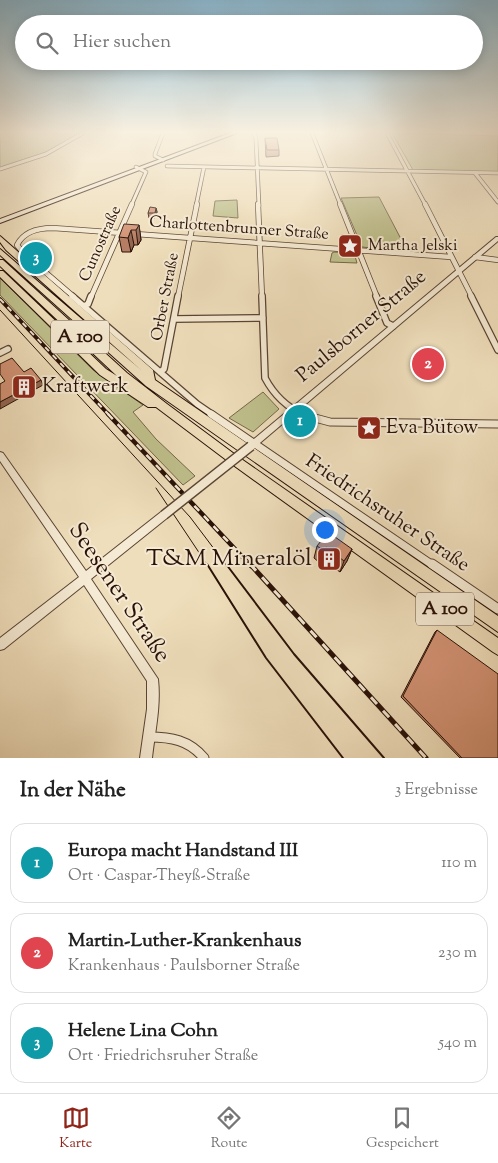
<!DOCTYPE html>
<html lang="de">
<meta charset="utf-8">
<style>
:root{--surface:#fff;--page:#f2f2f2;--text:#222;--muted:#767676;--line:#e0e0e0;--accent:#8f2418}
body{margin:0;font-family:"Sorts Mill Goudy",serif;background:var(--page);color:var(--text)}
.you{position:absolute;left:324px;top:529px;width:18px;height:18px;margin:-12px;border:4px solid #fff;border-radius:50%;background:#1a73e8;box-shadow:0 0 0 8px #1a73e833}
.badge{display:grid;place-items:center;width:32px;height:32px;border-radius:50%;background:var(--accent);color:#fff;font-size:16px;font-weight:700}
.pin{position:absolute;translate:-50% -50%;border:2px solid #fff;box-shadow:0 1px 5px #0006}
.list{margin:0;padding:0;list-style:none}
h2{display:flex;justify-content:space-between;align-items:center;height:65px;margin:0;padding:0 20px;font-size:21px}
h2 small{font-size:16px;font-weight:400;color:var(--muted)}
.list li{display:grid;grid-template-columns:32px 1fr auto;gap:15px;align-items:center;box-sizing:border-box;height:80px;margin:0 10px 10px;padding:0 10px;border:1px solid var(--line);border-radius:15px}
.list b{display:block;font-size:19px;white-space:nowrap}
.list p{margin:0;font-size:16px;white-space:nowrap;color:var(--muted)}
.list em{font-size:16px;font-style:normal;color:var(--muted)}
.icon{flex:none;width:28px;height:28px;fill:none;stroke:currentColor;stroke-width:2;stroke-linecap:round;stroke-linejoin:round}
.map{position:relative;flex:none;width:498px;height:758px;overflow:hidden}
.search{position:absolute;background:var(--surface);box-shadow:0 2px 12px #0003;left:15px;right:15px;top:15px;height:55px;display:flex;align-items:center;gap:12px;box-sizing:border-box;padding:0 18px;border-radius:28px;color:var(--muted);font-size:19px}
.sheet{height:335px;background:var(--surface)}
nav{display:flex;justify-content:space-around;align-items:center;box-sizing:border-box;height:70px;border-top:1px solid var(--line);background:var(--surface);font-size:14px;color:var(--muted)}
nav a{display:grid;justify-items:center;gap:2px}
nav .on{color:var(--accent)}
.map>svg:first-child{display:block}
.green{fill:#bfc08c;stroke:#74684a}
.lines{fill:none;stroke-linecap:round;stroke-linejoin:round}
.minor-far4-casing{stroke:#5a4434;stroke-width:4.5}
.minor-far3-casing{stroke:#5a4434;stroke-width:6}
.minor-far2-casing{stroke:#5a4434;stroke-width:8}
.minor-far1-casing{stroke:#5a4434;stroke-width:9}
.minor-casing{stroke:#5a4434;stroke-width:11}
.tertiary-casing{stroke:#5a4434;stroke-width:2}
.secondary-casing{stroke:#281007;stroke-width:2}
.motorway-casing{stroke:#281007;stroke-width:2}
.minor-far4{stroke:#f5ead3;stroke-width:3}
.minor-far3{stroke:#f5ead3;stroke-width:4.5}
.minor-far2{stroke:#f5ead3;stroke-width:5.5}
.minor-far1{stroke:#f5ead3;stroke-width:7}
.minor{stroke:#f5ead3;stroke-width:9}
.tertiary{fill:#f5ead3;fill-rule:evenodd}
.secondary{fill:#f5ead3;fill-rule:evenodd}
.motorway{fill:#efdebb;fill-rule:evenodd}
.tram-far1{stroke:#281007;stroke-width:1}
.tram{stroke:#281007;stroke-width:2}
.rail-far2-casing{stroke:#281007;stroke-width:4}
.rail-far1-casing{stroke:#281007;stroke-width:4.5}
.rail-casing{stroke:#281007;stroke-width:5}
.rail-far2{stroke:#f5ead3;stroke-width:2;stroke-dasharray:5.5;stroke-linecap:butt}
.rail-far1{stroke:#f5ead3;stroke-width:2.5;stroke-dasharray:7;stroke-linecap:butt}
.rail{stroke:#f5ead3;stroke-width:3;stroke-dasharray:9;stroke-linecap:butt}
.tertiary-bridge-casing{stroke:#5a4434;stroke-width:11;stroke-linecap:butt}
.tertiary-bridge{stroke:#f5ead3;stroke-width:8}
.wall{fill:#b57e64;stroke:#281007}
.shaded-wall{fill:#936651;stroke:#281007}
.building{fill:#d29274;stroke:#281007}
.labels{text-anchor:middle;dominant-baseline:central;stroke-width:4;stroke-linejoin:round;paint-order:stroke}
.far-street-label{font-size:16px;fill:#281007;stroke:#f5ead3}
.far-poi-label{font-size:16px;fill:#281007;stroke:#f5ead3;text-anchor:start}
.shield{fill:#f5ead3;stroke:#665144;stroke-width:1}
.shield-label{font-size:19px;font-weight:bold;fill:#281007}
.street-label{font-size:20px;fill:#281007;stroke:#f5ead3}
.poi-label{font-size:20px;fill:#281007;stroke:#f5ead3;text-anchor:start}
.near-poi-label{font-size:24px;fill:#281007;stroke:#f5ead3;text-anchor:end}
.near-street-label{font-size:24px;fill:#281007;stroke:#f5ead3}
</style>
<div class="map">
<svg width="498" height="758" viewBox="0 0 498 758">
<rect width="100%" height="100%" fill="#efdebb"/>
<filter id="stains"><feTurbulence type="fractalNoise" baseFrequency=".004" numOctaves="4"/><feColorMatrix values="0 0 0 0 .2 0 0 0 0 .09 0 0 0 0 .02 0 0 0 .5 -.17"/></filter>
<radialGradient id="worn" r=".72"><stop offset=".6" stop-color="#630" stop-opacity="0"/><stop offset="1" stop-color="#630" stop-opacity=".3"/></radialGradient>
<!-- green -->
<path class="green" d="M0,133H81L47,152L0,167Z
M392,133L498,136V172L413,170Z
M379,197L401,239L403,251L362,247L341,198Z
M237,200L238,218L213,216L215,201Z
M334,252L354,253L357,263L330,262L332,253Z
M0,278L93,370L143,405L133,412L156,439L195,476L183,485L0,295Z
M263,392L279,409L253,432L229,418Z"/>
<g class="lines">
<defs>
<path id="minor-far4" d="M163,133L155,154V156L163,160
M254,133L256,139L259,206
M312,133L341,206
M387,133L426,206
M167,166L498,173
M0,169L46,154L83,133
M475,173L498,202
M131,206L146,172L136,167
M196,206L204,167"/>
<path id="minor-far3" d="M258,204L262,297
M340,204L377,297
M425,204L472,297
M475,257L498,260
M74,297L24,254L17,245C24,231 38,228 53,228L451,257
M91,297L132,204
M178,297L197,204"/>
<path id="minor-far2" d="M72,296L197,404L213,415
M262,296L265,378C274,395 286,407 304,415
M376,296L387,323L393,326
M471,296L498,350
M84,306L88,304L91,296
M174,319L263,318
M0,353L8,349
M160,372L164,369L178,296"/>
<path id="minor-far1" d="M211,414L434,566
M300,414L330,422L498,424"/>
<path id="minor" d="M432,564L498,609
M149,737C171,737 189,740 204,758"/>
<path id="tertiary" d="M496,237H498V241L254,448L251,449L248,448L247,446L248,444Z
M0,452L3,453L86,571L161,512L164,511L167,512L168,515L167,518L91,579L158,679C161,706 155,731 152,758H140L147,709V681L84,585L4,649L0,650V638L79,577L0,461Z"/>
<path id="secondary" d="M230,133H237L0,223V219Z"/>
<path id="motorway" d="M0,236L153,370L155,380L498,616V632L146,386L0,255V249L141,370L6,250L0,242Z
M0,260H3L127,373L167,404L237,456L498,638V655L493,652L229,462L156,407H148L100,375L0,277V271H3L106,369L117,376L0,266Z"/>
</defs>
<!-- minor-far4 casing -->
<use href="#minor-far4" class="minor-far4-casing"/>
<!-- minor-far3 casing -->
<use href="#minor-far3" class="minor-far3-casing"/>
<!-- minor-far2 casing -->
<use href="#minor-far2" class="minor-far2-casing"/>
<!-- minor-far1 casing -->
<use href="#minor-far1" class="minor-far1-casing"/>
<!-- minor casing -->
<use href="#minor" class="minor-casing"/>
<!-- tertiary casing -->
<use href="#tertiary" class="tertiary-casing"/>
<!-- secondary casing -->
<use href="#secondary" class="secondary-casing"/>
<!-- motorway casing -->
<use href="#motorway" class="motorway-casing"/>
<!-- minor-far4 -->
<use href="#minor-far4" class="minor-far4"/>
<!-- minor-far3 -->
<use href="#minor-far3" class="minor-far3"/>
<!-- minor-far2 -->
<use href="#minor-far2" class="minor-far2"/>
<!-- minor-far1 -->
<use href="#minor-far1" class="minor-far1"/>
<!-- minor -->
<use href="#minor" class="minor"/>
<!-- tertiary -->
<use href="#tertiary" class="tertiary"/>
<!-- secondary -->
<use href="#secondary" class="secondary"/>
<!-- motorway -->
<use href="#motorway" class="motorway"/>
<!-- tram-far1 -->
<path class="tram-far1" d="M0,310L190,517L227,566
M156,488L208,566"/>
<!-- tram -->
<path class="tram" d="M207,564L266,658L343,758
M226,564L294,654L384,758"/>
<defs>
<path id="rail-far2" d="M0,299L109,415"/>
<path id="rail-far1" d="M108,414L251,566"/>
<path id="rail" d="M250,564L426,758"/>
</defs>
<!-- rail-far2 casing -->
<use href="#rail-far2" class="rail-far2-casing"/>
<!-- rail-far1 casing -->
<use href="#rail-far1" class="rail-far1-casing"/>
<!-- rail casing -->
<use href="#rail" class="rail-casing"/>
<!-- rail-far2 -->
<use href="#rail-far2" class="rail-far2"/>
<!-- rail-far1 -->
<use href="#rail-far1" class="rail-far1"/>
<!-- rail -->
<use href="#rail" class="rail"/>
<defs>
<path id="tertiary-bridge" d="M164,515L251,446"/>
</defs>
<!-- tertiary-bridge casing -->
<use href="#tertiary-bridge" class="tertiary-bridge-casing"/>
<!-- tertiary-bridge -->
<use href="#tertiary-bridge" class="tertiary-bridge"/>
</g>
<!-- wall -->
<path class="wall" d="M265,138L279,150V156L266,157Z
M156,208L157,212L155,218H149L148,213Z
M139,225L141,240L138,245H134L131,252H122L119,237Z
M317,546L352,549L347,561L340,572L322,559L320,563L314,558Z
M437,630L498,758H460L401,697L435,632Z"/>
<!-- shaded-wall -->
<path class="shaded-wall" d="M156,208L157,212L155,218V213Z
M139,225L141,240L138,245L136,230Z
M131,230L134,245L131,252L128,238Z
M41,380L43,385L0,409V402Z
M326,547L322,559L320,563L323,550Z
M352,549L347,561L340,572L344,561Z"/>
<!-- building -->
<path class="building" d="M265,138H277L279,150H267Z
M150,207L156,208L155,213H148Z
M124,224L139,225L136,230H131L128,238L119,237Z
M12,358L24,372L31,368L41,380L0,402V384L5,381L0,374V364Z
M328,532L352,549L344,561L326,547L323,550L317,546Z
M437,630L498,674V758H462L403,696Z"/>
<!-- sky -->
<linearGradient id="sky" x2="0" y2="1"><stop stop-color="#89b7d0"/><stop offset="0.55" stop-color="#f8f0e0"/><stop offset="1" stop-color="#f8f0e0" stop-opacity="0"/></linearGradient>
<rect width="498" height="240" fill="url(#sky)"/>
<!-- icons -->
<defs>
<symbol id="sight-square" viewBox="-11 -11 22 22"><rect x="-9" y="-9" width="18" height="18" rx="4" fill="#8f2418" stroke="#f5ead3"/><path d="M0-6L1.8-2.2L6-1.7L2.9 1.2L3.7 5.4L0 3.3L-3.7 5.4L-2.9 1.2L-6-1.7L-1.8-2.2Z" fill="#fff"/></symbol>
<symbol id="building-square" viewBox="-11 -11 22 22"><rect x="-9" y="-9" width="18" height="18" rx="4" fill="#8f2418" stroke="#f5ead3"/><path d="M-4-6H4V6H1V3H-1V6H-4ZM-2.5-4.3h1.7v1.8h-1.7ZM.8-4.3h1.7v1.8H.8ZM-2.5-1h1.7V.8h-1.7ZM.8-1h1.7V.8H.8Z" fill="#fff"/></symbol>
</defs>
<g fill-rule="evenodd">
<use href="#sight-square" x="336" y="232" width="28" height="28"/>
<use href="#building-square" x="10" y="373" width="28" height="28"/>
<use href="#sight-square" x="355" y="414" width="28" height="28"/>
<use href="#building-square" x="315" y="545" width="28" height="28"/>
</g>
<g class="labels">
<!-- far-street labels -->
<g class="far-street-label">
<text transform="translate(239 229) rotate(4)">Charlottenbrunner Straße</text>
<text transform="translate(101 244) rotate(-66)">Cunostraße</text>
<text transform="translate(166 297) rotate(-79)">Orber Straße</text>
</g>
<!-- far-poi labels -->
<g class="far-poi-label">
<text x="368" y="246">Martha Jelski</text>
</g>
<!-- shield labels -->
<g class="shield">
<rect x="51" y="320.5" width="58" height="33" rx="4"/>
<rect x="416" y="592.5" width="58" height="33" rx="4"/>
</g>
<g class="shield-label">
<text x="80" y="337">A 100</text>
<text x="445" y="609">A 100</text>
</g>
<!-- street labels -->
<g class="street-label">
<text transform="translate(362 327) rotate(-40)">Paulsborner Straße</text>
<text transform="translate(387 514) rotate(34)">Friedrichsruher Straße</text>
</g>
<!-- poi labels -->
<g class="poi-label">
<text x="42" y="387">Kraftwerk</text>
<text x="386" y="428">Eva Bütow</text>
</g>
<!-- near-poi labels -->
<g class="near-poi-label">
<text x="312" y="559">T&amp;M Mineralöl</text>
</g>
<!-- near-street labels -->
<g class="near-street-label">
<text transform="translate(119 593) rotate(56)">Seesener Straße</text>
</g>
</g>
<rect width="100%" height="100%" filter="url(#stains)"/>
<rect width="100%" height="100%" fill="url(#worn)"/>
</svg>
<div class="you"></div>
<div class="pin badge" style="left:300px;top:421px;background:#0f9aa8">1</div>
<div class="pin badge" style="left:428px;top:364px;background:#e0444e">2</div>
<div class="pin badge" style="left:36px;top:258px;background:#0f9aa8">3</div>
<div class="search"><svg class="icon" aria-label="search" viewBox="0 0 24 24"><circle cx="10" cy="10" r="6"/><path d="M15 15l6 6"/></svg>Hier suchen</div>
</div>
<section class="sheet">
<h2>In der Nähe<small>3 Ergebnisse</small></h2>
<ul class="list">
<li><span class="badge" style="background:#0f9aa8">1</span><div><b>Europa macht Handstand III</b><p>Ort · Caspar-Theyß-Straße</p></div><em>110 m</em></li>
<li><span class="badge" style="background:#e0444e">2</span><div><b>Martin-Luther-Krankenhaus</b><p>Krankenhaus · Paulsborner Straße</p></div><em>230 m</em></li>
<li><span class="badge" style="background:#0f9aa8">3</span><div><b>Helene Lina Cohn</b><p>Ort · Friedrichsruher Straße</p></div><em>540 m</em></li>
</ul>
</section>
<nav>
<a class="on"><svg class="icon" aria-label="map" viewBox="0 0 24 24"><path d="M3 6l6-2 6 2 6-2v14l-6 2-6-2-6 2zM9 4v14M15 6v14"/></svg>Karte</a>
<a><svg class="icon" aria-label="directions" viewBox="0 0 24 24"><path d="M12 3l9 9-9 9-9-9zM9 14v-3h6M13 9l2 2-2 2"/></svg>Route</a>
<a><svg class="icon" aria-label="saved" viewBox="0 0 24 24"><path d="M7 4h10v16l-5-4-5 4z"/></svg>Gespeichert</a>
</nav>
